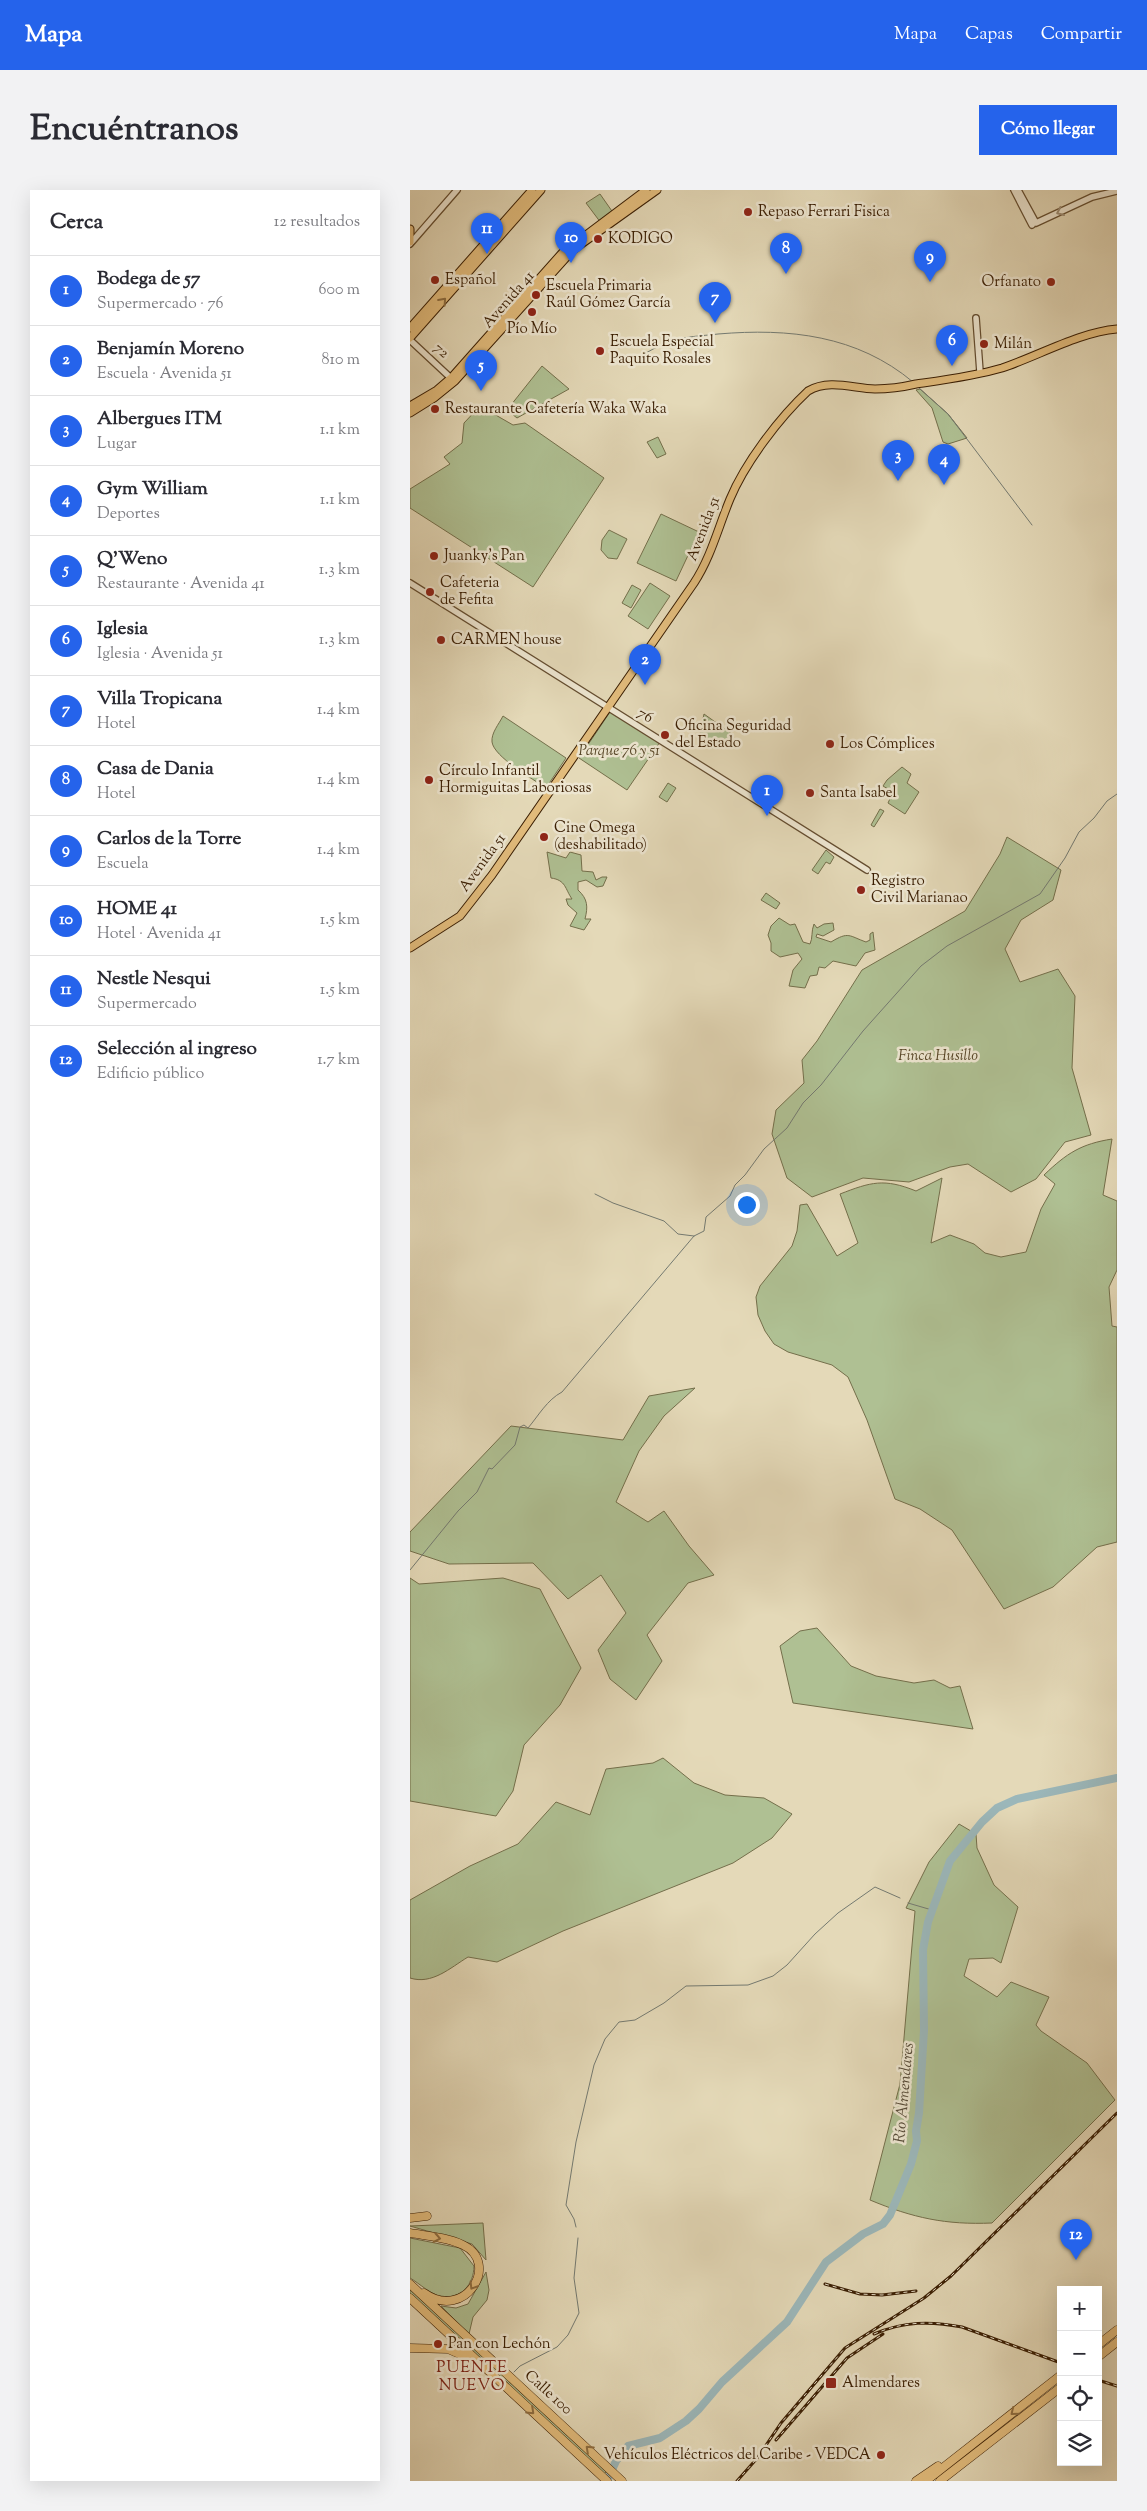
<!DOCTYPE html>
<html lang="es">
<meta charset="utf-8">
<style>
:root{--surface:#fff;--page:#f2f2f3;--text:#2b2b33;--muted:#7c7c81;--line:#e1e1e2;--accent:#2563eb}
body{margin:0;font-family:"Sorts Mill Goudy",serif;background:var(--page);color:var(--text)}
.controls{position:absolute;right:15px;bottom:15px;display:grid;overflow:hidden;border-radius:0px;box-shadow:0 5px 20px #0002}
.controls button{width:45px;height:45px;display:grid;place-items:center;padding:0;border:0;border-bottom:1px solid var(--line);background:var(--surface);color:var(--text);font:25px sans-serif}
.you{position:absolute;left:336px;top:1014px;width:18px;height:18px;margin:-12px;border:4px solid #fff;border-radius:50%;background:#1a73e8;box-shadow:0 0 0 8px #1a73e833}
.badge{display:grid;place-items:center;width:32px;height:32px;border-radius:50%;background:var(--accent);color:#fff;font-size:16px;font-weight:700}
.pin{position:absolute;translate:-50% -41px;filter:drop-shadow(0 1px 2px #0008)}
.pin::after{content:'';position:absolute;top:26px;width:18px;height:15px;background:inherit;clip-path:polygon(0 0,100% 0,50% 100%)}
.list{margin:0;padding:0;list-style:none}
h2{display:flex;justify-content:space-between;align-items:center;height:65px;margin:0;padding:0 20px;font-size:21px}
h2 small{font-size:16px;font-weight:400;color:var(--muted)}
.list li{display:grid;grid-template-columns:32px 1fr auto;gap:15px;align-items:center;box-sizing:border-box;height:70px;padding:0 20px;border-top:1px solid var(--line)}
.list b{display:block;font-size:19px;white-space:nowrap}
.list p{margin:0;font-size:16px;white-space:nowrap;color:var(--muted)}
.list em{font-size:16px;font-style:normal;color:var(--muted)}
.icon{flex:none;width:28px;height:28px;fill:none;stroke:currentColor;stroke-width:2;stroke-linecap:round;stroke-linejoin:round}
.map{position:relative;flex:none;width:707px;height:2291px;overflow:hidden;border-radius:0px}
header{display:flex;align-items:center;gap:30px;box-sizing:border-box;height:70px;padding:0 25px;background:var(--accent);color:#fff}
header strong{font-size:24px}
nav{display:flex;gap:28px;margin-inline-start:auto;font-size:18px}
.intro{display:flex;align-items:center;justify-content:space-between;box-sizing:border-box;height:120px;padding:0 30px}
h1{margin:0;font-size:35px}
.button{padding:12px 22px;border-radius:0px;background:var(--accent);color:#fff;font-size:18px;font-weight:700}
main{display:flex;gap:30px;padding:0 30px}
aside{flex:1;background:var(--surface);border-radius:0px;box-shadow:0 5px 20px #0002}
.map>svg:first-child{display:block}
.green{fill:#afc093;stroke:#746f4b}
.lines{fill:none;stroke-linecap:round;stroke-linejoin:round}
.stream{stroke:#747a71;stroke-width:1}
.river{stroke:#9bb7ba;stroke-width:8}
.minor-casing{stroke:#644d30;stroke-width:8}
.major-casing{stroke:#3a1e03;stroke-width:9}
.highway-casing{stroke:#3a1e03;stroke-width:9}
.minor{stroke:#ede6d1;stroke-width:5.5}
.major{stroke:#e2bc7c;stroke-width:7}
.highway{stroke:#e2bc7c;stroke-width:8}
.rail-casing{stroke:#3a1e03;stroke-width:3}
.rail{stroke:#ede6d1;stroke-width:1;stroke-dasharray:4;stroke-linecap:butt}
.oneway{stroke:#9c8c74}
.oneway2{stroke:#8e6d40}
.poi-dot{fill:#8f2418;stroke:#ede6d1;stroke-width:2}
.labels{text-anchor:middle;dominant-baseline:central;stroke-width:5;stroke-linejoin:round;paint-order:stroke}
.poi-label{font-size:15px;fill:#3a1e03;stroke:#ede6d1;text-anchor:start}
.street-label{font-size:15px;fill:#3a1e03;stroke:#ede6d1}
.park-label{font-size:15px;font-style:italic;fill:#574627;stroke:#ede6d1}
.water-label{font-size:16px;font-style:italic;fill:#574c3a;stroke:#ede6d1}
.neighbourhood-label{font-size:16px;letter-spacing:1px;fill:#7a1f14;stroke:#ede6d1}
</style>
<header>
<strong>Mapa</strong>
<nav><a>Mapa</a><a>Capas</a><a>Compartir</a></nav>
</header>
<div class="intro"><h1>Encuéntranos</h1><a class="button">Cómo llegar</a></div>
<main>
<aside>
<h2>Cerca<small>12 resultados</small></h2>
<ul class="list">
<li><span class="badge">1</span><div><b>Bodega de 57</b><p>Supermercado · 76</p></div><em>600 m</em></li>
<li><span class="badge">2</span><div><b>Benjamín Moreno</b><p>Escuela · Avenida 51</p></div><em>810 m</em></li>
<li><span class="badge">3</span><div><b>Albergues ITM</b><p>Lugar</p></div><em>1.1 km</em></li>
<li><span class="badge">4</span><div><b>Gym William</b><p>Deportes</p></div><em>1.1 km</em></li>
<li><span class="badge">5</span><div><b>Q'Weno</b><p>Restaurante · Avenida 41</p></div><em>1.3 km</em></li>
<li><span class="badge">6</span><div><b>Iglesia</b><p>Iglesia · Avenida 51</p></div><em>1.3 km</em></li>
<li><span class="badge">7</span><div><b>Villa Tropicana</b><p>Hotel</p></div><em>1.4 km</em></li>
<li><span class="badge">8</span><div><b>Casa de Dania</b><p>Hotel</p></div><em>1.4 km</em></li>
<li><span class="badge">9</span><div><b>Carlos de la Torre</b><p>Escuela</p></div><em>1.4 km</em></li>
<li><span class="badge">10</span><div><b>HOME 41</b><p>Hotel · Avenida 41</p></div><em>1.5 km</em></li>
<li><span class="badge">11</span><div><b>Nestle Nesqui</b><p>Supermercado</p></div><em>1.5 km</em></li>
<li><span class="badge">12</span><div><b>Selección al ingreso</b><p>Edificio público</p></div><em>1.7 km</em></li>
</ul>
</aside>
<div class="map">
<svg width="707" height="2291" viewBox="0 0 707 2291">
<rect width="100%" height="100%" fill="#e4d9b8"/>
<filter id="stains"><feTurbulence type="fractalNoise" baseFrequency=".004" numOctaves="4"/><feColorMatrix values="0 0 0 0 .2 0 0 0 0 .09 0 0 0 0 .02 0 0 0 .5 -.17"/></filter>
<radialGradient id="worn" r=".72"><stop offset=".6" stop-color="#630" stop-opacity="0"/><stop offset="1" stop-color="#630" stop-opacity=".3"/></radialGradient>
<!-- green -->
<path class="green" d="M190,4L204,24L191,33L176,13Z
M132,176L159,199L107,228L97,220Z
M510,199L538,224L557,248L538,254L533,252L522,218L506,200Z
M70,216L103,235L115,233L194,288L123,397L0,318V299L40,274L34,267L52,253L54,233Z
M248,247L256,264L247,268L237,252Z
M251,324L289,342L266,391L227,373Z
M199,340L217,349L207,369L198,368L191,360L192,350Z
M240,393L260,406L238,439L218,426Z
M222,395L231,400L221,418L212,413Z
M200,522L250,552L217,600L169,568Z
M294,524L322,544L312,558L307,555L302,558L289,548Z
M93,526L156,568L136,598C123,589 84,567 82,552C81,543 89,534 93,526Z
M492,577L501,584L497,593L509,602L495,624L478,613L483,602L473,596L477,590Z
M258,593L266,598L257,612L249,607Z
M470,619L474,621L464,637L461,635Z
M597,647L651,680L643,710L611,730L595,759L610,792L648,779L665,806L662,878L681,945L655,952L626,989L601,1002L558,974L540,977L499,992L453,988L402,1007L377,988L362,944L366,920L394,893L392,870L407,851L452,780L555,721L590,664Z
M416,660L424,667L420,674L416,672L408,684L402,680Z
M137,662L156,668L160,662L171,665L172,681L183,682L186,690L192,687H197L193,696L187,697L176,690L168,692V700C178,709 178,717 175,729H181L174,740L160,736L167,723L158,715L156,709H162C155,699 156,690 141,688Z
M356,703L370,713L366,719L351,710Z
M369,728L380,735L385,734L393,752L400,754C403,748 401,741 404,734L407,738L414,734L423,733L424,740L413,746L407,744L406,747L421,752C439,741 439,746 456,752L460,750V744L463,742L465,760L455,763L446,776L423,771L415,778L409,777L407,785L400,786L395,798L379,796L383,780L392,769L388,763L370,767L361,761V753L358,745L361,736Z
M702,949L693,1005L707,1011V1080L699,1097L702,1136L707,1137V1352L687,1357L643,1397L594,1419L542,1340L510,1319L485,1309L457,1230L438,1187L422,1175L378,1162L364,1154L355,1141L348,1125L346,1107L350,1096L382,1056L387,1041L390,1015L397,1014L427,1066L448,1053L430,1004C461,992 474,988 506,1001L532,988L521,1053L540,1045L564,1054L575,1063L591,1067L616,1062L631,1019L645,994L634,985C657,963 671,954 702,949Z
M285,1198L254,1226L229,1261L206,1312L238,1332L254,1321L279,1356L304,1385L278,1393L237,1445L252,1471L226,1510L200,1489L188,1460L216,1423L191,1385L158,1409L123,1373L39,1374L0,1361V1342L101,1236L213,1250L239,1206Z
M0,1388L9,1394L93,1388L130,1399L171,1478L150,1515L114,1555L103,1601L86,1626L0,1611Z
M407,1438L441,1476L466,1486L504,1493L524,1490L540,1498L550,1496L563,1539L383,1513L370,1456L390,1441Z
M253,1568L284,1593L315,1605L354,1608L382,1624L362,1648L323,1673L153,1741L87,1772L58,1767C40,1778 22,1795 0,1788V1710L60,1676L108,1654L146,1612L180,1625L196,1579L243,1573Z
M549,1634L566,1644L567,1658L584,1695L608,1717L591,1773L583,1768L559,1769L554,1786L587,1807L601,1792L639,1807L626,1835L631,1841L677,1873L705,1910L582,2033C536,2035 503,2028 460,2010L490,1894L505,1721L496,1718L519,1672Z
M73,2033L76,2070L62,2054L0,2036Z
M0,2048L50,2058L64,2076C64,2094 51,2110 31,2106C21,2105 9,2093 0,2088Z
M76,2082L79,2100L77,2110L63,2127L59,2144L31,2116L46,2118L58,2114Z
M0,2097L198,2280L194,2284L0,2105Z"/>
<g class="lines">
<!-- stream -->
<path class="stream" d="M221,171C234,165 246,156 259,152C275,146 292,146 308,144C379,138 447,145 503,192
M508,197L538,224L622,335
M185,1004L203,1013L254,1031L268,1044L284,1046
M0,1380L48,1321L67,1302L79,1278L82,1279L105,1255L110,1237L114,1235L118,1238C129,1225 137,1210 152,1202L284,1046L294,1041L296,1027L320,1006L325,995L335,985L354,959L377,938L393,913L411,895L453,841L511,776L537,756L630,704L655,668L669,642L684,628L697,611L707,604
M498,1713L522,1720
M166,2037L164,2029L156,2015L166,1952L184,1875L195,1849L209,1832L225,1830L254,1813L276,1796L338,1795L363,1786L377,1775L405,1744L428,1723L465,1697L490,1708
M104,2182L110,2176L147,2157L158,2145L169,2123L164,2088L168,2048"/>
<!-- river -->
<path class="river" d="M197,2291L206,2271L218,2256L250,2248L276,2231L289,2219L312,2192L377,2132L416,2072L453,2044L473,2034L480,2025L501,1974L507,1951L506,1941L509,1923L514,1840L513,1760L518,1732L540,1671L572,1632L587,1618L607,1609L707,1588"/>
<defs>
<path id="minor" d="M604,0L622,35
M608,0L626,33L682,7L707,1
M0,54L47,0
M566,128L570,182
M0,150L44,191
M0,393L457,680"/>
<path id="major" d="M0,39V52
M0,138L122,0
M0,148L131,0
M0,216L27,200L41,188L152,63L236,0
M0,223L24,208L45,191L163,60L247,0
M0,758L50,726L82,685L284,393C301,367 308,338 320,309C335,273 369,228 398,201C419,189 442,198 465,199C479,199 493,197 506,194C534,190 565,186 592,178C628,166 670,142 707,139"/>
<path id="highway" d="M0,2028L17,2026
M0,2043C17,2046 37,2047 53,2055C91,2073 55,2132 14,2103
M0,2094L212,2291
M0,2108L197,2291
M688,2155L707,2140
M0,2158L38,2159L63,2170
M688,2167L707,2152
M506,2291L528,2276
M516,2291L651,2185
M530,2291L651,2197"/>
</defs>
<!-- minor casing -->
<use href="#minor" class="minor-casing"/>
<!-- major casing -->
<use href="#major" class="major-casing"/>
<!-- highway casing -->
<use href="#highway" class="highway-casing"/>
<!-- minor -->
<use href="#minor" class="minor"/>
<!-- major -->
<use href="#major" class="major"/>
<!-- highway -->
<use href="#highway" class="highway"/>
<defs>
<path id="rail" d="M415,2094L450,2104L472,2105L506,2101
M464,2144C494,2131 521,2131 552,2137L651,2173
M688,2190L707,2196
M366,2250L437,2168L473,2144
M346,2270L371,2233L435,2158L514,2108L541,2086L707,1923
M327,2291L350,2265"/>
</defs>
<!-- rail casing -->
<use href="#rail" class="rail-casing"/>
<!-- rail -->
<use href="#rail" class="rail"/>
</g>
<!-- one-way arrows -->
<defs><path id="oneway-chevron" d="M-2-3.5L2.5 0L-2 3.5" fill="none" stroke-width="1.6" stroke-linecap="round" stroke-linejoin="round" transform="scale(1.25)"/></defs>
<use class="oneway" href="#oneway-chevron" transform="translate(650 22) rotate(155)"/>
<g class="oneway2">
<use href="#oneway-chevron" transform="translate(33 111) rotate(-48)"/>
<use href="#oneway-chevron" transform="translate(27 2048) rotate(11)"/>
<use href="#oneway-chevron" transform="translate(63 2096) rotate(122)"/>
<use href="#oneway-chevron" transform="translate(121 2221) rotate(43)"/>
<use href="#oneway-chevron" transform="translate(604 2222) rotate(141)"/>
<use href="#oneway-chevron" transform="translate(179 2259) rotate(-137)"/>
</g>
<!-- markers -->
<g class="poi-dot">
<circle cx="338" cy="22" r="5"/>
<circle cx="188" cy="49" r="5"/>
<circle cx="25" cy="90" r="5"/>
<circle cx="641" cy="92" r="5"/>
<circle cx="126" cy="105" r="5"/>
<circle cx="122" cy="122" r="5"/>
<circle cx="574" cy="154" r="5"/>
<circle cx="190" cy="161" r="5"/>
<circle cx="25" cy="219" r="5"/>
<circle cx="24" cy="366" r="5"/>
<circle cx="20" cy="402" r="5"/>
<circle cx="31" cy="450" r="5"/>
<circle cx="255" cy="545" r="5"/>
<circle cx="420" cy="554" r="5"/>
<circle cx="19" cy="590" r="5"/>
<circle cx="400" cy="603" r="5"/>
<circle cx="134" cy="647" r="5"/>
<circle cx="451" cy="700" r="5"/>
<circle cx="28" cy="2154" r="5"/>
<rect x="415" y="2187" width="12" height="12" rx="2.5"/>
<circle cx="471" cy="2265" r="5"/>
</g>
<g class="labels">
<!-- poi labels -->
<g class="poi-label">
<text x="348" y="22">Repaso Ferrari Fisica</text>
<text x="198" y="49">KODIGO</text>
<text x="35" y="90">Español</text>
<text x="631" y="92" text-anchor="end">Orfanato</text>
<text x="136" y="96">Escuela Primaria<tspan x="136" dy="17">Raúl Gómez García</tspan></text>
<text x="122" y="139" text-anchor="middle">Pío Mío</text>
<text x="200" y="152">Escuela Especial<tspan x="200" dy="17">Paquito Rosales</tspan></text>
<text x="584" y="154">Milán</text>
<text x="35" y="219">Restaurante Cafetería Waka Waka</text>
<text x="34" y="366">Juanky's Pan</text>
<text x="30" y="393">Cafeteria<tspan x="30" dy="17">de Fefita</tspan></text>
<text x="41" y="450">CARMEN house</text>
<text x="265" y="536">Oficina Seguridad<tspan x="265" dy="17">del Estado</tspan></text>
<text x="430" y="554">Los Cómplices</text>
<text x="29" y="581">Círculo Infantil<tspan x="29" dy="17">Hormiguitas Laboriosas</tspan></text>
<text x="410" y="603">Santa Isabel</text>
<text x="144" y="638">Cine Omega<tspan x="144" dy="17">(deshabilitado)</tspan></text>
<text x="461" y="691">Registro<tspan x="461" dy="17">Civil Marianao</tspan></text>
<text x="38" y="2154">Pan con Lechón</text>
<text x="432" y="2193">Almendares</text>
<text x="461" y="2265" text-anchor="end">Vehículos Eléctricos del Caribe - VEDCA</text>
</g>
<!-- street labels -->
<g class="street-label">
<text transform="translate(99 110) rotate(-49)">Avenida 41</text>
<text transform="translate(31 161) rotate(43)">72</text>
<text transform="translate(294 339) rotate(-69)">Avenida 51</text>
<text transform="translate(235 526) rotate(32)">76</text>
<text transform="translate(73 673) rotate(-54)">Avenida 51</text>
<text transform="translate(138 2203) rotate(42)">Calle 100</text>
</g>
<!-- park labels -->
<g class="park-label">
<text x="209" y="561">Parque 76 y 51</text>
<text x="528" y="866">Finca Husillo</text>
</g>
<!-- water labels -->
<g class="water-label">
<text transform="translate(495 1903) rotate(-85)">Río Almendares</text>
</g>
<!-- neighbourhood labels -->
<g class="neighbourhood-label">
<text x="62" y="2178">PUENTE<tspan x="62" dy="18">NUEVO</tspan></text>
</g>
</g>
<rect width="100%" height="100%" filter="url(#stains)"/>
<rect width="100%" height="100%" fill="url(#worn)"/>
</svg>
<div class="controls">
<button>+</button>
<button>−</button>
<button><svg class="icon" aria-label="locate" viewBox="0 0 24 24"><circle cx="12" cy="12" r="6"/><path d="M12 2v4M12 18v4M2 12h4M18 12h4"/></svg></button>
<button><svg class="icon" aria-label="layers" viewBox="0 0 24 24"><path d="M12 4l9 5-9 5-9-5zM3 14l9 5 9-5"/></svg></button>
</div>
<div class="you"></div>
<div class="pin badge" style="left:357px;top:626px">1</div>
<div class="pin badge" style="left:235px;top:495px">2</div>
<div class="pin badge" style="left:488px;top:291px">3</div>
<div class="pin badge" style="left:534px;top:295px">4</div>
<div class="pin badge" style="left:71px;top:201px">5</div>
<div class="pin badge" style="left:542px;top:176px">6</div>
<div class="pin badge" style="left:305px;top:133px">7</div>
<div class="pin badge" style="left:376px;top:84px">8</div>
<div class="pin badge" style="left:520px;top:92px">9</div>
<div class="pin badge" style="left:161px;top:73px">10</div>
<div class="pin badge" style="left:77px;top:64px">11</div>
<div class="pin badge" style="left:666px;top:2070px">12</div>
</div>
</main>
